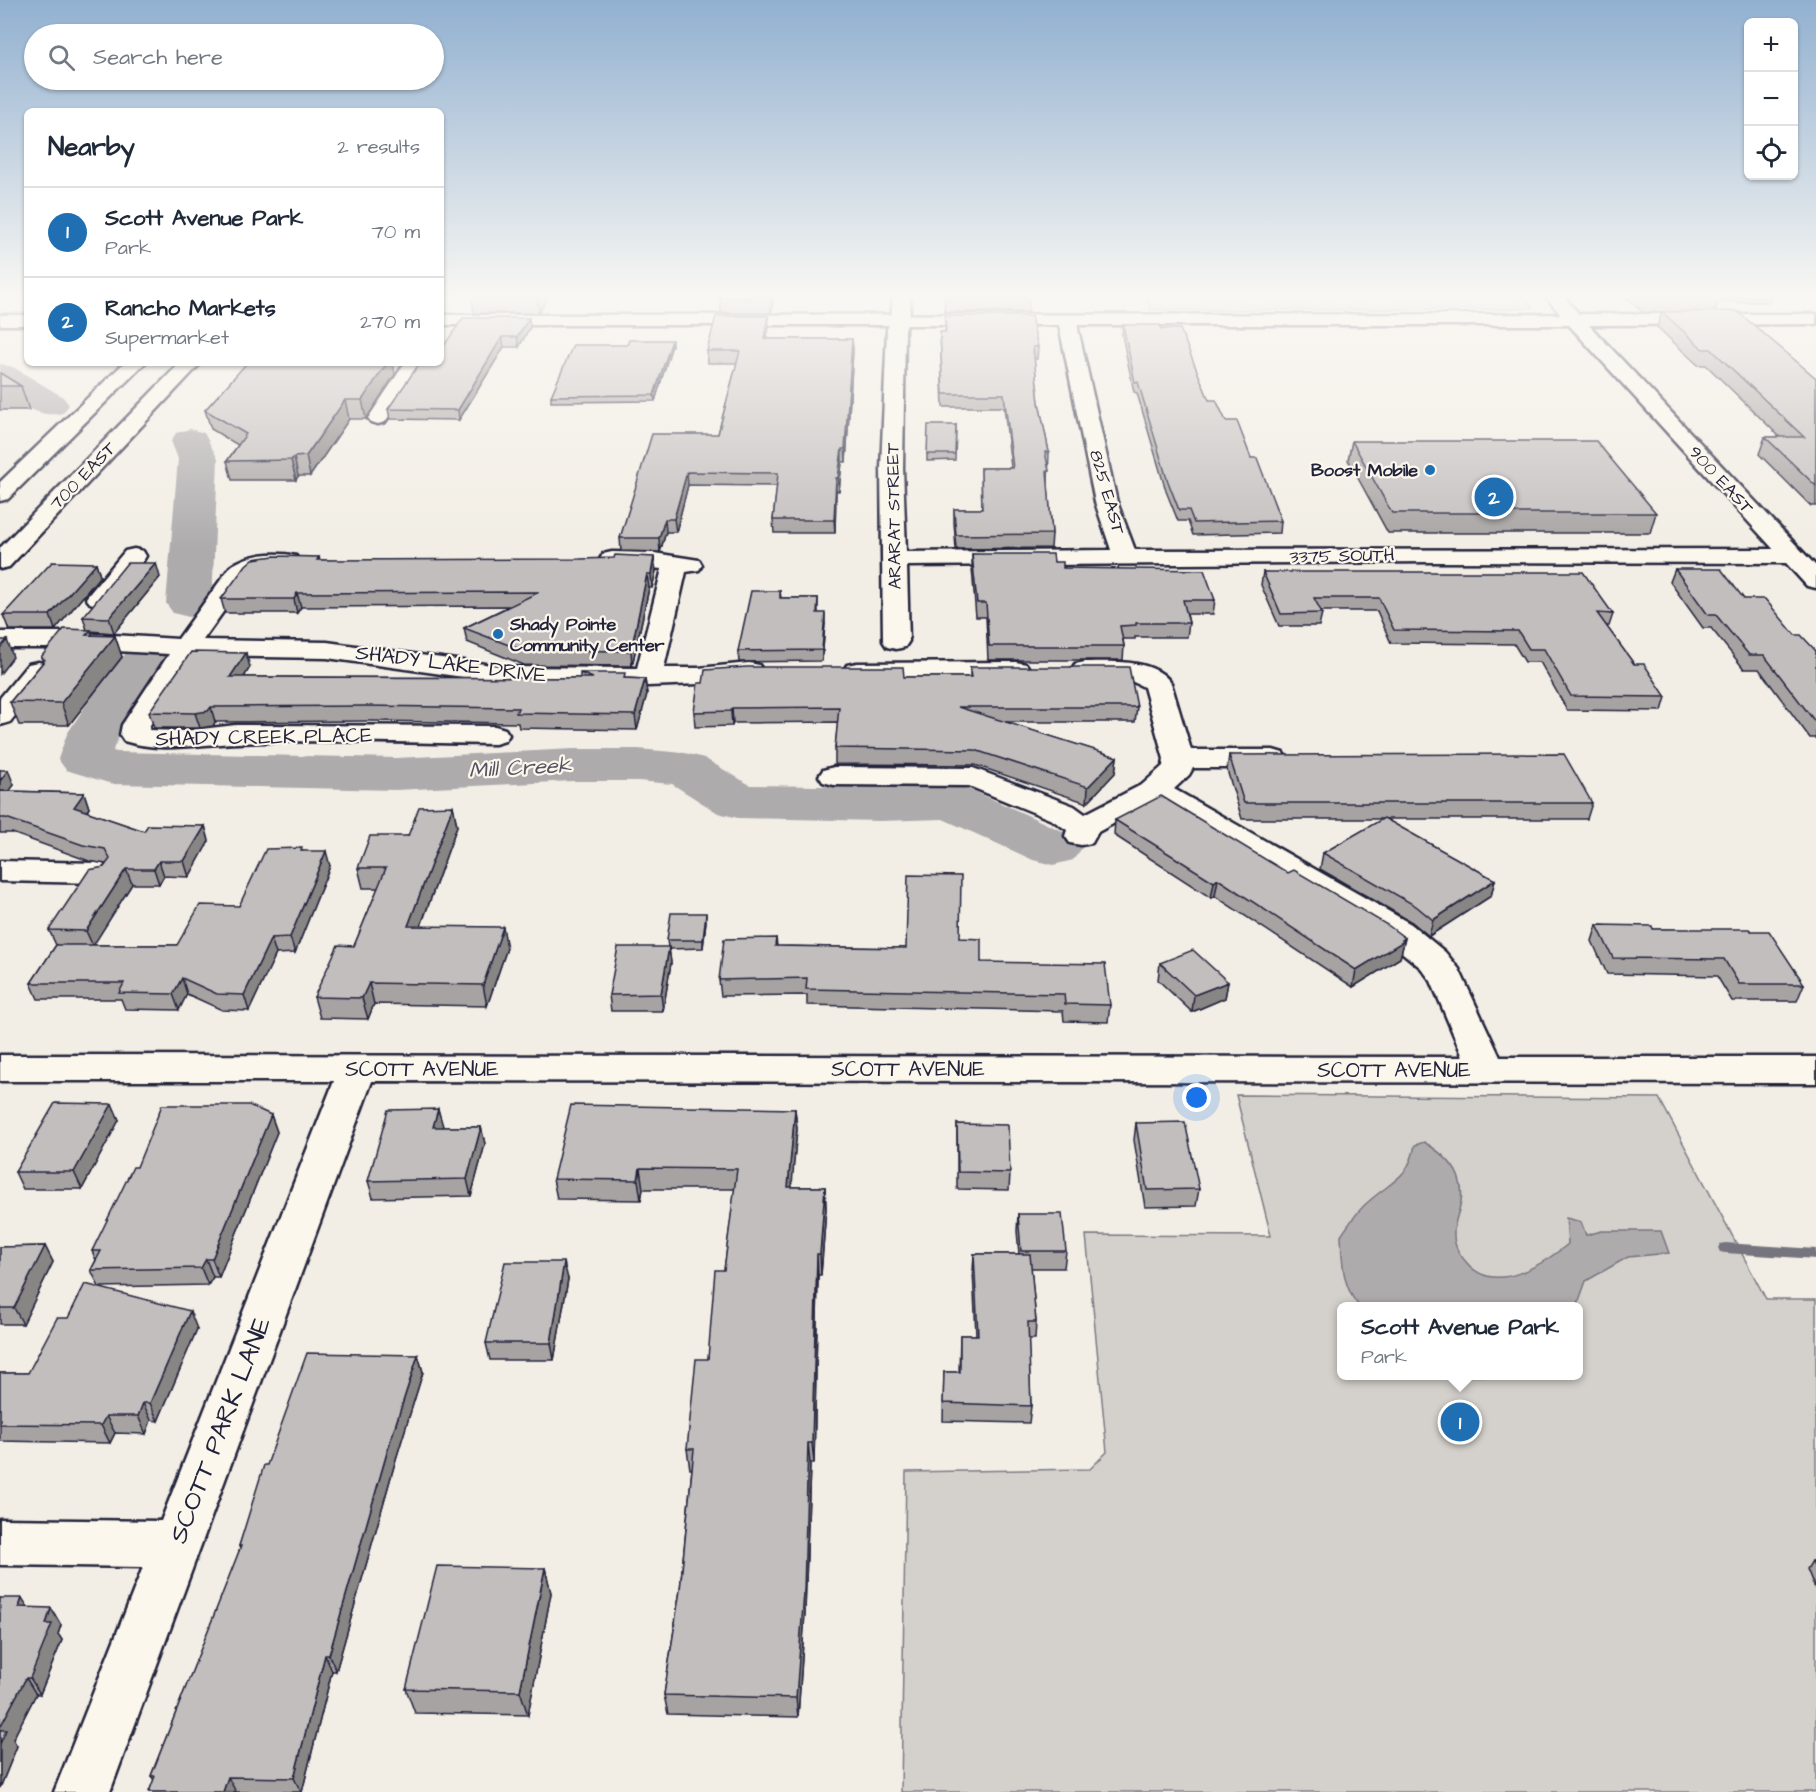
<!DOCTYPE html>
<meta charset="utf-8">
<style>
:root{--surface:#fff;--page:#f6f6f7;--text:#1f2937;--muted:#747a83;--line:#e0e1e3;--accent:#1f6fb2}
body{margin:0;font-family:"Architects Daughter",sans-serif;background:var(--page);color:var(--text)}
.controls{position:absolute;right:18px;top:18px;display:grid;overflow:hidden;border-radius:9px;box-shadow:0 2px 4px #0004}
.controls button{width:54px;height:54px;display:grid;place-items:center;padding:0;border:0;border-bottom:2px solid var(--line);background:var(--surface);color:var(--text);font:30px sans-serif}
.you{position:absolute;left:1197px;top:1098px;width:21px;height:21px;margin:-15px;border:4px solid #fff;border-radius:50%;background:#1a73e8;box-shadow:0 0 0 9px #1a73e833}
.badge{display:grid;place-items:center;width:39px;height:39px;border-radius:50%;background:var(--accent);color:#fff;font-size:20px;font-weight:700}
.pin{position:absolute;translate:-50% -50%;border:3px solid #fff;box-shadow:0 2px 6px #0006}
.popup{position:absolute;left:1337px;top:1302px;width:246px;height:78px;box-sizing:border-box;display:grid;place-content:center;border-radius:9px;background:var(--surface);filter:drop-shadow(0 2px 4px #0005);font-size:20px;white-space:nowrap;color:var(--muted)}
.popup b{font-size:22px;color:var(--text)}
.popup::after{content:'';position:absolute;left:50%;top:100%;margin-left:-12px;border:12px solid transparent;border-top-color:var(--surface)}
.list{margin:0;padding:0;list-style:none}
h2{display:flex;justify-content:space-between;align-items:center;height:78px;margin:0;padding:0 24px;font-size:26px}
h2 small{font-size:20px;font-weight:400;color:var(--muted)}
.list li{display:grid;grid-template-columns:39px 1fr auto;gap:18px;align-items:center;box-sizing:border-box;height:90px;padding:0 24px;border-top:2px solid var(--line)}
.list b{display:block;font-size:22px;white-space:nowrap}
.list p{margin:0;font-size:20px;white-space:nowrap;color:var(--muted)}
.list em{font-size:20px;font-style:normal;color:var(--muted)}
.icon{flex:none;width:33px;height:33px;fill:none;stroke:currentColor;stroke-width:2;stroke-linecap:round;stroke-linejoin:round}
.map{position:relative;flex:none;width:1816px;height:1792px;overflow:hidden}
.search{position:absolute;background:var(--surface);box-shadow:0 2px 4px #0004;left:24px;top:24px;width:420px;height:66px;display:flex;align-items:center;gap:15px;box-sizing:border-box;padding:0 21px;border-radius:33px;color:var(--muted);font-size:22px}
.panel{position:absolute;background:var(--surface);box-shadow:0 2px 4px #0004;left:24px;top:108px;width:420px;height:258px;border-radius:9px}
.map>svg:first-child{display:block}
.green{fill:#d4d1cc;stroke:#7b7a84;stroke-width:1.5;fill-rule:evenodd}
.water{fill:#aeabad;stroke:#76747f;stroke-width:1.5}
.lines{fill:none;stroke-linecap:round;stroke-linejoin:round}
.stream{fill:#76747f;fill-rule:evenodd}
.river{fill:#aeabad;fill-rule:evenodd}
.minor-casing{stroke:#22223b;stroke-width:5}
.major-casing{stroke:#22223b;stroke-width:5}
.minor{fill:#fbf7ec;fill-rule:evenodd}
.major{fill:#fbf7ec;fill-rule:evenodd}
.wall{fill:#a7a3a3;stroke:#22223b;stroke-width:1.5}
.shaded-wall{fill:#888585;stroke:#22223b;stroke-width:1.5}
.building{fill:#c2bebe;stroke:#22223b;stroke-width:1.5}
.poi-dot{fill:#1f6fb2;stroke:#fbf7ec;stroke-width:2}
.labels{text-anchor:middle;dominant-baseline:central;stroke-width:4.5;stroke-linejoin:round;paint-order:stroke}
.far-poi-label{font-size:18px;font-weight:bold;fill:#22223b;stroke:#fbf7ec;text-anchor:end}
.far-street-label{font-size:18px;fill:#22223b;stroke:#fbf7ec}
.street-label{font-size:21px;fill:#22223b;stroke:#fbf7ec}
.water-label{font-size:22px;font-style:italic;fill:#535263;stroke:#fbf7ec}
.near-street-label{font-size:26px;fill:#22223b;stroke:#fbf7ec}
</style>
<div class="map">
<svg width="1816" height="1792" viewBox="0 0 1816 1792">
<rect width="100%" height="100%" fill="#f2eee5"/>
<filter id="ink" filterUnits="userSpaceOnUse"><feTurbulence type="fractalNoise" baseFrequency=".0167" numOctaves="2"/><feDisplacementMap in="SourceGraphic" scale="12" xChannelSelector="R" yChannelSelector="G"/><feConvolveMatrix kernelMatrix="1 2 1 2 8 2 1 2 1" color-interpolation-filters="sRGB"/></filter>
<g filter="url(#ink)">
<!-- green -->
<path class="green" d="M1147,297H1524L1532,307L1515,309L1151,310Z
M1236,1095L1659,1098L1766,1299H1816V1792H901L906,1472L1090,1469L1107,1452L1086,1235L1271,1236ZM1342,1306H1579V1376H1342Z"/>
<!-- water -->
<path class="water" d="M1424,1142C1439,1151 1456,1164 1460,1182C1466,1205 1453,1217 1454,1235C1454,1247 1460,1255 1467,1263C1495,1296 1543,1264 1568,1244L1566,1218L1581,1222L1586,1235L1602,1231H1661L1669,1253L1628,1257L1586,1281L1577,1306H1359C1342,1287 1342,1260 1341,1236C1349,1224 1357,1211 1368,1202C1391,1181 1409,1179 1415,1145Z"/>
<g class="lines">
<!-- stream -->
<path class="stream" d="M1725,1243L1816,1249V1259L1725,1253L1720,1252L1718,1248L1720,1244Z"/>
<!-- river -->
<path class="river" d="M0,364L13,367L63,397L69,405L63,413C38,419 21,403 0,390Z
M190,429L204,433L218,459L212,603L205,613L189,617L173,613L166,603L178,459L171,441L176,433Z
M145,646L162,651L170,661L133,710L114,747L113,751L117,752L396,758L573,749H638L685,753L704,758L750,785L880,787L952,785L972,790L1073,836L1082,848L1073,860L1053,865L1033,860L943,819L880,821L738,818L718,813L672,784L638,781H573L396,790L112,784L66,770L58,759L67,734L100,684L128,651Z"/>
<defs>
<path id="minor" d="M893,297H911L909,320L905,329L903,468L906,552L1111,550L1095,502L1058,320L1061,316H1073L1076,320L1117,502L1135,550L1792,549L1801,551L1804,556L1801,561L1792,563L1430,562L907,566L909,641L905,647L896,649L887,647L883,641L881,468L887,329L891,320Z
M1546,297H1564L1583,319L1580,323H1568Z
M405,363H425L385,422L378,424L371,422L368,418Z
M134,549L143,551L146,556L143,561L108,603L99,606L90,603L86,598L90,593L125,551Z
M612,552L654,553L699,560L702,565L699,570L686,572L664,668H699L749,663L759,665L763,671L759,677L699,684L648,686L539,685L506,683L327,658L195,656L150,725L149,730L184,731L236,725L495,726L505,729L509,735L505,741L495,744C409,743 323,739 238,743C198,744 163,753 124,741L120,735L122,725L169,654L64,648H0V632H64L178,639L230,567C247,554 275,551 296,556L299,561L296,566L256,571L248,577L203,640L327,642L506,667L637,668L662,569L603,564L600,559L603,554Z
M38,662L48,664L52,670L10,722L0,725V698L28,664Z
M1016,662L1026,664L1030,670L1026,676L1016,678L857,679L847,677L843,671L847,665L857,663Z
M1085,662C1111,662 1154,658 1171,683L1191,750H1273L1283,753L1288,759L1283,765L1273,768H1193L1189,775L1174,789L1411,924L1445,952L1459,969L1500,1057H1816V1083L372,1081L110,1792H54L143,1567L0,1565V1519L161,1521L334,1081H0V1055L1463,1057L1431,981L1421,968L1387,940L1153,802L1098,832L1092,843L1081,845L1070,843L1065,836L1067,830L1052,820L969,786L834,785L823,782L819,776L823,770L834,767L973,768L1074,806L1085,814L1143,784L1163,766L1164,759L1144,687L1129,680L1075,676L1071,670L1075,664Z
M0,861L98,863L109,866L114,873L109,880L98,883L0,881Z"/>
<path id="major" d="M1816,314V324L1589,325L1816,566V588L1807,586L1569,325H441V315Z
M0,315H27V325H0Z
M124,363H145L8,499L0,501V482Z
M180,363H201L9,567L0,569V548Z"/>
</defs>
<!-- minor casing -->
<use href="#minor" class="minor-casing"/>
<!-- major casing -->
<use href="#major" class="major-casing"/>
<!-- minor -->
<use href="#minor" class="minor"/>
<!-- major -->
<use href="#major" class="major"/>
</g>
<!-- wall -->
<path class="wall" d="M472,297H548L539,313H474Z
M720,297H774L771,313H721Z
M944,297H1029L1028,312H945Z
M1626,297H1771L1769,302H1718L1715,311L1816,378V506H1811L1759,454L1765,437H1780L1706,365H1698L1657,327L1662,312H1642Z
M945,316L1038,347L1037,359H1034L1039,403L1049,452L1048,485L1052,534L1051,548L956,549L954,523V509H982L981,468H1011L1004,407H943L940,332H945Z
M529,318L530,327L519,347H504L459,420L390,419L388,409L432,364Z
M1123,325L1161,329L1209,400L1251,458L1281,521L1280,533L1193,535L1188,521H1178L1166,491L1137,393L1134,392L1122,335Z
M769,327L766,339H852L853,350L846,462H842L839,491H836L835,533H774L773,520L777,486L688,485L676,532H666L660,552L621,551L620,538L718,434L737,363H708L707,351Z
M672,345L655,401L551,402V396Z
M247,363H393L395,374L366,419H349L310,476H298L296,480H232L227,461L238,445L211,429L205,410Z
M0,373L21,386L29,410H0Z
M956,425L955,460L927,461V454Z
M1352,441L1656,513L1650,533H1388L1348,460Z
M972,554L1054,562L1063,568L1215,600L1213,614H1187L1189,623L1187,637H1135V639H1123L1124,646L1123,660H988L986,617H976L972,568Z
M319,557L320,560L656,571L652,588H649L632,666L524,665L467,642L464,628L509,606L301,607L297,613H225L221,599Z
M96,563L100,576L55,630H9L3,615Z
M1675,569L1744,599L1795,635L1816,651V738H1810L1759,669H1744L1711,628H1703L1670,582Z
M1263,572L1613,614L1609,626H1606L1634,664L1666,697L1662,711L1567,710L1540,662H1525L1514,644L1391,643L1377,611H1321L1322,613L1319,626H1279L1261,585Z
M160,577L114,633L91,631L92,635L115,636L122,657L69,725H19L10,702L43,662L41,657L87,630L83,617Z
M780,591L781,598H818V613L825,623L822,661L739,662L738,651Z
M250,667L244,677L580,678V673L626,678L645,679L647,694L637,730L519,728L518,723L369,721L215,722L213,726L200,728H154L149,712Z
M970,667L1137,707L1135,722H1005L1117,757L1115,773L1087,803L975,765L835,764V748L838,722L733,723L732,726L695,727L694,712L904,677H970Z
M1229,755L1592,803L1587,819H1385L1495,880L1491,896L1429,936L1412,922L1320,869L1323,853L1383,819H1242L1227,770Z
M0,770L14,785L9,791L84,793L89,808L87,812L144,831L205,826L209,841L189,877L164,876L159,884H132L93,945H177L239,906L303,851L330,866L295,953L276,954L249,1011L222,1010L187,994L179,1010L125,1009L121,999H38L31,983L56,945L49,930L106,864L89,861L12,833H0Z
M453,806L457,826L421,926L507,948L487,1006L374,1004L368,1019L320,1018L314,997L354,946L378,888H363L358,868Z
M1115,820L1288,873L1405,938L1400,958L1353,987L1215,896L1211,898L1114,835Z
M706,921L703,948L669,949L671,963L663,1011H611L609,995L668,947L667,940Z
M1597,925L1653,929L1751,931L1804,984L1797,1001H1732L1717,976L1607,974L1592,941Z
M776,938L777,946L906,948L960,938L981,962L1110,1005L1108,1022L1064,1021L1063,1011L807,1005V995L721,996L719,980Z
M1160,963L1228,982L1225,998L1192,1012L1158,980Z
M112,1104L119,1120L82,1189H23L15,1172Z
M438,1109L442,1127H481L485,1144L471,1196L373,1198L368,1181Z
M795,1109L797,1129L791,1187H825L826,1208L821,1275H818L814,1463H810L805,1612L798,1717L668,1714L664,1695L680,1590L692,1469H690L687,1449L708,1359L724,1270L735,1189H643L641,1200L557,1199L553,1179Z
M271,1115L277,1132L219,1277H213L208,1285L99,1287L91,1270L96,1260L92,1251L137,1167Z
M1136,1123L1199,1189L1196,1206L1145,1207L1134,1140Z
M957,1124L1010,1173L1009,1190L957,1189Z
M1018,1214L1066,1251L1064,1268H1031L1036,1322L1035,1339H1028L1031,1406L1029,1423L943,1421L944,1372H959L960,1335H976L973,1271L974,1254H1019L1017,1231Z
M45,1246L53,1262L23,1324H0V1247Z
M568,1279L554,1360H490L486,1343Z
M197,1329L158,1421L151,1420L146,1434L115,1433L110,1443L0,1441V1373H28Z
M418,1355L423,1372L396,1459L336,1671H332L302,1792H149L154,1780L151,1776L240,1550L239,1546L267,1465Z
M1812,1561H1816V1591L1807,1569Z
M545,1568L551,1593L528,1715L415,1713L406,1689Z
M0,1598L28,1608L61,1625L58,1634L62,1640L40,1694H36L13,1739L17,1746L0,1788Z"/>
<!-- shaded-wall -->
<path class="shaded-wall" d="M537,297H548L539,313Z
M771,297H774L771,313Z
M768,316L769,327L764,350V339Z
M529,318L530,327L519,347L517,337Z
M502,337L504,347L459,420L458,410Z
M852,339L853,350L846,462L845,449Z
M672,340V345L655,401L654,395Z
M387,363H393L395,374L366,419L362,400Z
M345,400L349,419L310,476L306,456Z
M842,449V462L839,491L838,478Z
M294,457L298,476L296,480L291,460Z
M687,472L688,485L676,532L674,519Z
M836,478V491L835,533L834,520Z
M665,519L666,532L660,552L659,538Z
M654,557L656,571L652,588L651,574Z
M96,563L100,576L55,630L50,615Z
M156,563L160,577L114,633L109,618Z
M647,574L649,588L632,666L631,651Z
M297,593L301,607L297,613L294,599Z
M825,613V623L822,661V650Z
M115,636L122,657L69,725L61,703Z
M7,640L13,657L0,674V648Z
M246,653L250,667L235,692L230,677Z
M645,679L647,694L637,730L635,715Z
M211,707L215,722L213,726L200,728L195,713Z
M732,708L733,723L732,726L731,711Z
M1117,757L1115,773L1087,803L1088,787Z
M8,770L14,785L0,804V781Z
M84,793L89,808L79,822L74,807Z
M453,806L457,826L413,947L408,926Z
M205,826L209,841L189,877L184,861Z
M326,851L330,866L295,953L290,937Z
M159,861L164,876L159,884L154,869Z
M126,869L132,884L93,946L86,931Z
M1218,879L1215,896L1211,898L1214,882Z
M1495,880L1491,896L1429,936L1433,920Z
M706,913V921L703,948V940Z
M503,927L507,948L487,1006L483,985Z
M271,938L276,954L249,1011L244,995Z
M1405,938L1400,958L1353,987L1356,970Z
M669,947L671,963L663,1011L661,994Z
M182,978L187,994L179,1010L173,994Z
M1228,982L1225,998L1192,1012L1194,995Z
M369,983L374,1004L368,1019L362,998Z
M112,1104L119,1120L82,1189L74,1172Z
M438,1109L443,1126L437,1144L433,1127Z
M795,1109L797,1129L790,1207L788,1187Z
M271,1115L277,1132L219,1277L212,1259Z
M481,1127L485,1144L471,1196L467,1179Z
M640,1168L643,1189L641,1200L638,1180Z
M825,1187L826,1208L821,1275L820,1254Z
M45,1246L53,1262L23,1324L14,1308Z
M817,1254L818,1275L814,1463L812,1443Z
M206,1259L213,1277L208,1285L201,1268Z
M564,1262L568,1279L554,1360L551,1343Z
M190,1311L197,1329L158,1421L150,1403Z
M418,1355L423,1372L396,1459L336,1671L329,1655L390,1442Z
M143,1403L151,1420L146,1434L138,1416Z
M106,1416L115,1433L110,1443L101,1425Z
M808,1443L810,1463L805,1612L798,1717L796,1698Z
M545,1568L551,1593L528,1715L520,1691Z
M22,1598L33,1615L19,1607Z
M51,1608L61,1625L58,1634L62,1640L40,1694L30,1678Z
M325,1655L332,1671L302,1792H301L294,1778Z
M26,1678L36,1694L13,1739L17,1746L0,1788V1727Z
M228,1777L236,1792H223Z"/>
<!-- building -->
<path class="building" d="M720,297H771L720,298Z
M1737,311L1816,378V486L1765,437H1804L1711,349H1703L1662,312Z
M716,316H768L764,339H852L845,449H842L838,478H836L834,520H773L778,473L687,472L674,519H665L659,538H620L652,434H718L740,351H707Z
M945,316H1031L1038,347H1033L1039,403L1049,452H1045L1049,471H1047L1052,534L956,535L954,509H982L981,468H1013L1004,394H943L940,332H946Z
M463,318H529L517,337H502L458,410L388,409L419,364L441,363V350Z
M1123,325H1160L1161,329H1180L1209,400H1216L1226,421H1237L1251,458H1257L1281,521L1194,523L1189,510H1179L1167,479L1138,382H1135Z
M629,340H672L654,395L551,396L573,345H627Z
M247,363H387L362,400H345L306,456L294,457L291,460L227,461L246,434L205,410Z
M0,373L21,386H0Z
M928,425H956L955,454H927Z
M1352,441H1596L1656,513H1392Z
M972,554H1053L1054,562H1063V568L1204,570L1215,600H1183L1189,623H1136V625L1120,626L1124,646H989L986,603H977Z
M615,555L654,557L651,574H647L631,651L522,650L464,628L539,592L297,593L294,599H221L246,565L253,559L274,556L319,557L317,560L580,559L614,558Z
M52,562L96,563L50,615H3Z
M127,563H156L109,618L83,617Z
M1675,569H1721L1744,599H1765L1795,635H1801L1816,651V723L1764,655H1749L1716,615H1708Z
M1263,572H1583L1613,614L1597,613L1634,664H1644L1666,697L1571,696L1544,649H1529L1518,631L1394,630L1379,598H1314L1322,613L1281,614Z
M751,591H780V598H818L817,613H825L822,650L738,651Z
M64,629L91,630L86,635L115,636L61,703L10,702L45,660L41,657Z
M0,640H7L0,648Z
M191,652L246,653L230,677L593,678L580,673H625L624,678L645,679L635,715L516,713L518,708L365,706L211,707L208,711L195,713L149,712Z
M747,667H903L904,677H971L970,667H1129L1137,707H958L1117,757L1088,787L975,750L835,748L839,707L732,708L731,711L694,712L698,683H703L705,670Z
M1564,754L1592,803H1244L1229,755Z
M0,770H8L0,781Z
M0,791L84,793L74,807L144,831L148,825L205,826L184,861H159L154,869H126L86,931L49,930L89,870L104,867L110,859L105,849L83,845L6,818H0Z
M1161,796L1288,873L1294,870L1389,926L1405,938L1402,940L1404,941L1356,970L1218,879L1214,882L1115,820Z
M453,806L408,926L503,927L483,985L369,983L362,998L314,997L338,945L354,946L386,868H358L370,836H408L419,807Z
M1384,818L1495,880L1433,920L1416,906L1323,853Z
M302,848L301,851H326L290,937L271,938L244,995L217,994L182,978L173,994L119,993L124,983H31L56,945H177L200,905L239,906L266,849Z
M908,875L961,876L960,938L981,939V962L1105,964L1110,1005L1065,1004L1064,994L806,989L807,978L719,980L724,939L776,938L775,946L906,948Z
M671,913H706L703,940H667Z
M1597,925L1652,926L1653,929H1749L1751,931H1769L1804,984H1739L1724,959L1613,958Z
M618,947H669L661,994L609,995Z
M1193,950L1228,982L1194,995L1160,963Z
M55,1103L112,1104L74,1172H15Z
M162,1105H249L271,1115L212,1259H206L201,1268L91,1270L101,1251H92L133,1167H137Z
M571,1105L795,1109L788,1187H825L820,1254H817L812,1443H808L804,1593L796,1698L664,1695L680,1590L694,1449H687L696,1359H708L715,1270H724L737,1169L640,1168L638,1180L553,1179Z
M438,1109L433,1127H481L467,1179L368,1181L388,1110Z
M1185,1122L1199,1189L1147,1190L1136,1123Z
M957,1124L1008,1125L1010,1173L958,1172Z
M1018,1214H1062L1066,1251H1021Z
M45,1246L14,1308H0V1247Z
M974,1254H1030L1036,1322H1028L1031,1406L943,1403L944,1372H960V1335H978Z
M505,1262H564L551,1343H486Z
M85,1284L190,1311L150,1403H143L138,1416H106L101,1425L0,1424V1373H28L57,1318H68Z
M307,1353L418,1355L390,1442L329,1655H325L294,1778L228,1777L223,1792H149L155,1776H151L241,1546H239L264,1465H267Z
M1812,1561H1816V1570Z
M437,1566L545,1568L520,1691L406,1689Z
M0,1598H22L19,1607L51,1608L46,1624H52L30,1678H26L0,1727Z
M0,1730H6L0,1744Z"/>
</g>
<!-- sky -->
<linearGradient id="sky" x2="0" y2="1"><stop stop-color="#91b0d0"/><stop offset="0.54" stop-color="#f9f7f3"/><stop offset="1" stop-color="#f9f7f3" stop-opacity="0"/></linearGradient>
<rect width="1816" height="548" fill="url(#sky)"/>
<!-- markers -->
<g class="poi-dot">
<circle cx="1430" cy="470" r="6"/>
<circle cx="498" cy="634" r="6"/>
</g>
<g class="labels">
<!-- far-poi labels -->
<g class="far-poi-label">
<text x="1418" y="470">Boost Mobile</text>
<text x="510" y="624" text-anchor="start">Shady Pointe<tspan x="510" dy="21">Community Center</tspan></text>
</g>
<!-- far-street labels -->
<g class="far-street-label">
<text transform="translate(83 476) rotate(-46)">700 EAST</text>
<text transform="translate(1721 480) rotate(47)">900 EAST</text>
<text transform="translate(1107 492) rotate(74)">825 EAST</text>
<text transform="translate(894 516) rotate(-91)">ARARAT STREET</text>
<text transform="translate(1342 556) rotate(-1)">3375 SOUTH</text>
</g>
<!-- street labels -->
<g class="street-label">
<text transform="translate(451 664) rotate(7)">SHADY LAKE DRIVE</text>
<text transform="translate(264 737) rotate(-1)">SHADY CREEK PLACE</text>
<text x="422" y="1069">SCOTT AVENUE</text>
<text x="908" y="1069">SCOTT AVENUE</text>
<text x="1394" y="1070">SCOTT AVENUE</text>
</g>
<!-- water labels -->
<g class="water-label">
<text transform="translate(520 768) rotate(-3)">Mill Creek</text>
</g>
<!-- near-street labels -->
<g class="near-street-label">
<text transform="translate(220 1430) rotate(-69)">SCOTT PARK LANE</text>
</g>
</g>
</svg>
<div class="controls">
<button>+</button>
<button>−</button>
<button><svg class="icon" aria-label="locate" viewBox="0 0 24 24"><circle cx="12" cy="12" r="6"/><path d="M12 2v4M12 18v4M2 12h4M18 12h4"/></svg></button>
</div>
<div class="you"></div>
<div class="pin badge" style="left:1460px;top:1422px">1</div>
<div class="popup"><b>Scott Avenue Park</b>Park</div>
<div class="pin badge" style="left:1494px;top:497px">2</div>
<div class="search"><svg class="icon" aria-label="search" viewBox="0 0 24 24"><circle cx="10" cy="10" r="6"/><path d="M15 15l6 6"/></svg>Search here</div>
<section class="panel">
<h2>Nearby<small>2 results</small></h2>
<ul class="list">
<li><span class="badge">1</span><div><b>Scott Avenue Park</b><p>Park</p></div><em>70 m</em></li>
<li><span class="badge">2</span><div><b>Rancho Markets</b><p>Supermarket</p></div><em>270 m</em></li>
</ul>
</section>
</div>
